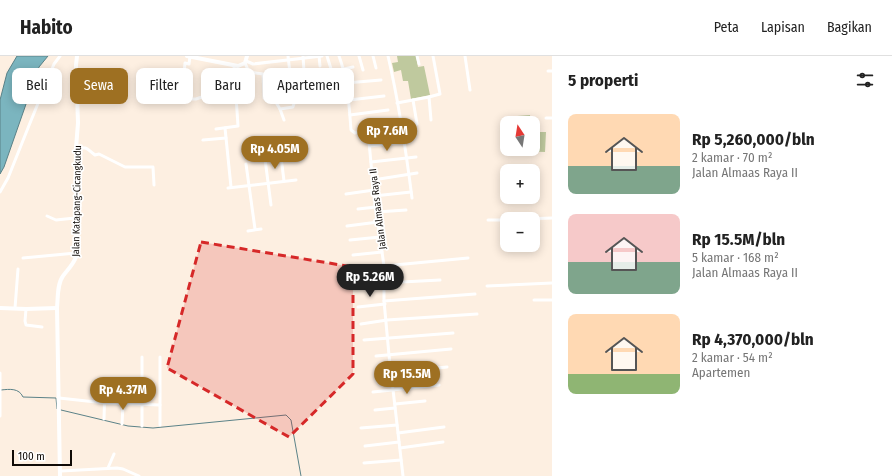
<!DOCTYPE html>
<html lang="id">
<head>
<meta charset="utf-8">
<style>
  body { margin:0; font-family:"Fira Sans Condensed",sans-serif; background:#f2f2f2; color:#222; height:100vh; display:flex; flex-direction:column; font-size:15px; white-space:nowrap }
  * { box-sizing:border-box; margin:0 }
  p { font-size:13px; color:#767676 }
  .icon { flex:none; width:22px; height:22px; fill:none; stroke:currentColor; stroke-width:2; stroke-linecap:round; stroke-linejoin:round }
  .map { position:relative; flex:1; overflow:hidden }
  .side { display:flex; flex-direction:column; background:#fff; width:340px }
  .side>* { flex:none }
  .top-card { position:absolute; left:12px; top:12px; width:380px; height:36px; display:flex; gap:8px }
  .needle { width:26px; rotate:348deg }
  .controls { position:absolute; left:500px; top:60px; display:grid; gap:8px }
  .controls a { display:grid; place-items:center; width:40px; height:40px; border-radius:8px; background:#fff; box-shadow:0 2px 10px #0003; font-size:20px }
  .scale { position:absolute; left:12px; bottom:10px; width:60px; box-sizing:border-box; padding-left:4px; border:2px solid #100b07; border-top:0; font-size:11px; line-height:14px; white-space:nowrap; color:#100b07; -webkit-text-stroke:3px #fff; paint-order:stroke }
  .price { position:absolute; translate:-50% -34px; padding:0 9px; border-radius:14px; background:#9e7022; color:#fff; font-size:13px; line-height:26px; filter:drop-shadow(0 1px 2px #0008) }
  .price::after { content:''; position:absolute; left:50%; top:24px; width:12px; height:9px; margin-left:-6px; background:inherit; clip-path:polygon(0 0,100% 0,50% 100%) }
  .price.selected { background:#222; color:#fff }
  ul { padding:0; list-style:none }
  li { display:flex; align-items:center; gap:12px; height:100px; padding:0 16px }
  li span { display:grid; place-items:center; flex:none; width:112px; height:80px; border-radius:8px; color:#555 }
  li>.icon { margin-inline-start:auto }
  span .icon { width:48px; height:48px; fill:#fffc; stroke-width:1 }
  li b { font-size:17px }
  h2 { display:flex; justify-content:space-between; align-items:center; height:48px; padding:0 16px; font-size:17px }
  .chip { padding:0 14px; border-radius:8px; background:#fff; box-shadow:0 2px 10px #0003; font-size:14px; line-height:36px }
  .chip.selected { background:#9e7022; color:#fff }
  header { display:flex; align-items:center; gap:24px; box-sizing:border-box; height:56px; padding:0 20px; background:#fff; border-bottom:1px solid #e0e0e0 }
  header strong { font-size:19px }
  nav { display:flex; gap:22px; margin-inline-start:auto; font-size:14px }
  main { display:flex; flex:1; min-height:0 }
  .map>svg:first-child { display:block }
  .green { fill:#bfc99e }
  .water { fill:#7bb5bf; stroke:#5b8288 }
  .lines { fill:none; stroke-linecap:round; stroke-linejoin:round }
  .stream { stroke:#5b8288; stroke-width:1 }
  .minor { stroke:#fff; stroke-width:3 }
  .tertiary { stroke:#fff; stroke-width:4 }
  .marked { fill:#d62828; fill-opacity:0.2; stroke:#d62828; stroke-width:3; stroke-dasharray:8 5; stroke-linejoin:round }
  .labels { text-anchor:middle; stroke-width:3.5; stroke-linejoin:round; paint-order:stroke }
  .street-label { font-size:10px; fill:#100b07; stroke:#fff }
</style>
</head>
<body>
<header>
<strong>Habito</strong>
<nav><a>Peta</a><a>Lapisan</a><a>Bagikan</a></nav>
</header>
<main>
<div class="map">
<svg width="552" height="420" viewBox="0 0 552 420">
  <rect width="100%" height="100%" fill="#fdefe1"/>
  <g class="green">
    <path d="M397 0H416L418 11 424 10 430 39 411 43 408 25H403L401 14 394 16 392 7 398 6Z"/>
    <path d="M530 59 531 67H517V60Z"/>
    <path d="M533 76H546L545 96 518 95V93H533Z"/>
  </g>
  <path class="water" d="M17 0H48L39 11 4 111 0 118V44L7 17Z"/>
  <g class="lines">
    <g class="stream">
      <path d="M1 334C10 333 19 332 23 341L56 342 57 353 58 354"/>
      <path d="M61 354 128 370 153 372 286 359 291 364 301 420"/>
    </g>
    <g class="minor">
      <path d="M190 0 189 8 185 7 183 30 184 43H196L205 40 223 42"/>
      <path d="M288 0 290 17"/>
      <path d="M303 0 304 15"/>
      <path d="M319 0 320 10"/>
      <path d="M327 0 332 16"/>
      <path d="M339 0C348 24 349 49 351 74L355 77 368 75 374 140 384 210V245L389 299 403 420"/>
      <path d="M359 0 363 14"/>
      <path d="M373 0 376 12"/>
      <path d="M388 0C399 47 406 95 412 142"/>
      <path d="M417 0 419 8"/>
      <path d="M465 0 470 34"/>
      <path d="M246 5 253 8 322 0"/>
      <path d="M245 7 249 16 263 18 264 42 266 44 274 43 280 53 284 64"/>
      <path d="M344 13 353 11"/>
      <path d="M548 15H552"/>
      <path d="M346 27 381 24"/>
      <path d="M429 41 431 64"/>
      <path d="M349 44 384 40"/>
      <path d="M413 44 417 68"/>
      <path d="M397 47 429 41 440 38 433 0"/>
      <path d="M280 53 293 51 294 47 306 45"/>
      <path d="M350 59 388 54"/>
      <path d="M546 62H552"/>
      <path d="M225 72 231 131"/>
      <path d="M216 73 238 70 234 10"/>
      <path d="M368 75 385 71"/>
      <path d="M203 84 226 82"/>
      <path d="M370 90 403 86"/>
      <path d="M76 92C88 91 86 92 95 99L99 98 125 111H153L154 129"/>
      <path d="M281 101 284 125"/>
      <path d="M265 103 271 149"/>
      <path d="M371 106 416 101"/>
      <path d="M246 108 255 173"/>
      <path d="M373 124 417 117"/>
      <path d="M228 132 296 124"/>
      <path d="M0 136 8 122 28 72 54 8 60 0"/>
      <path d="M346 138 374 134"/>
      <path d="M374 140 411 136"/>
      <path d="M358 153 376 151"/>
      <path d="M377 156 406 154"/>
      <path d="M47 160 56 164 75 162"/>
      <path d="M524 163 552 162"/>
      <path d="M488 164H507"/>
      <path d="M347 170 378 166"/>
      <path d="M248 175 261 173"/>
      <path d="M350 184 380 181"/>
      <path d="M353 199 382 196"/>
      <path d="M23 202 76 197"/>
      <path d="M384 210 468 202"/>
      <path d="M359 215 384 213"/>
      <path d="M383 227 440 224"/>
      <path d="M487 230 552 227"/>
      <path d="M356 231 384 230"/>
      <path d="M534 244H552"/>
      <path d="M384 245 475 238"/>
      <path d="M358 251 385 248"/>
      <path d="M15 252 18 213"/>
      <path d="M26 253 25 265 26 269 42 271"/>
      <path d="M361 268 387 264 477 258"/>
      <path d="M364 284 453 277"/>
      <path d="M376 300 451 293"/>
      <path d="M0 317V360"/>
      <path d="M379 318 447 311"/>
      <path d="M373 336 439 329"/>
      <path d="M59 342 105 347 160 349"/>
      <path d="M395 348 425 345"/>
      <path d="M375 354 395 352"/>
      <path d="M104 363 105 327"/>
      <path d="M122 368 123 348"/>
      <path d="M160 369V301"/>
      <path d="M142 370V301"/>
      <path d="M361 372 397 369"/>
      <path d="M398 377 444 371"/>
      <path d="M365 390 399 386"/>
      <path d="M400 392 443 386"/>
      <path d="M364 407 401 404"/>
      <path d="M108 412 114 398"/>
      <path d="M61 415 117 412 123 413 139 420"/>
    </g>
    <g class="tertiary">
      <path d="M187 0 238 10 245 7 247 0"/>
      <path d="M0 252 26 253 57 252"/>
      <path d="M60 420 57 252C58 242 57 228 63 220 68 213 73 209 76 201V92L78 67 76 9 77 0"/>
    </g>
  </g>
  <path class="marked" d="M201 186 353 211V318L289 381 167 312Z"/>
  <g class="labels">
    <g class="street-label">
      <text transform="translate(76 145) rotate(-89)" y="4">Jalan Katapang-Cicangkudu</text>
      <text transform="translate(377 153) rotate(-97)" y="4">Jalan Almaas Raya II</text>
    </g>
  </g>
</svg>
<div class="controls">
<a><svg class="needle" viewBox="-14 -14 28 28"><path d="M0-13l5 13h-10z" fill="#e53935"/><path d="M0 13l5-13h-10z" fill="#767676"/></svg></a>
<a>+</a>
<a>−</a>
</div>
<div class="scale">100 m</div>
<b class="price" style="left:387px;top:96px">Rp 7.6M</b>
<b class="price" style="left:275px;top:114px">Rp 4.05M</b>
<b class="price selected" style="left:370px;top:242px">Rp 5.26M</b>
<b class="price" style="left:407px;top:339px">Rp 15.5M</b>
<b class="price" style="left:123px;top:355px">Rp 4.37M</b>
<div class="top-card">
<a class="chip">Beli</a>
<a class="chip selected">Sewa</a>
<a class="chip">Filter</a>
<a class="chip">Baru</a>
<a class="chip">Apartemen</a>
</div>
</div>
<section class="side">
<h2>5 properti<svg class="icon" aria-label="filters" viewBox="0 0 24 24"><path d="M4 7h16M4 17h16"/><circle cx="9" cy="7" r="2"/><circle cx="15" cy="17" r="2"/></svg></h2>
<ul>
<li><span style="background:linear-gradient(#ffd9b3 65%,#7fa58c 0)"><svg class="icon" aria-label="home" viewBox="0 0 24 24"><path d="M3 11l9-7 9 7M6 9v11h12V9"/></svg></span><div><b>Rp 5,260,000/bln</b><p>2 kamar · 70 m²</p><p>Jalan Almaas Raya II</p></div></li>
<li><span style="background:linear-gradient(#f6c9c9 60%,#7fa58c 0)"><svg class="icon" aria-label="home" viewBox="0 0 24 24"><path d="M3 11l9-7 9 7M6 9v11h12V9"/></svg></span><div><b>Rp 15.5M/bln</b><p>5 kamar · 168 m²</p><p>Jalan Almaas Raya II</p></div></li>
<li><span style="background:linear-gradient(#ffd9b3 75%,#8fb573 0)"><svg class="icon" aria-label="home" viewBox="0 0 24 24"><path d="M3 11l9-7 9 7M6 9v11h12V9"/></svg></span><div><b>Rp 4,370,000/bln</b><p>2 kamar · 54 m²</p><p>Apartemen</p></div></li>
</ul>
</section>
</main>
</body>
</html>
